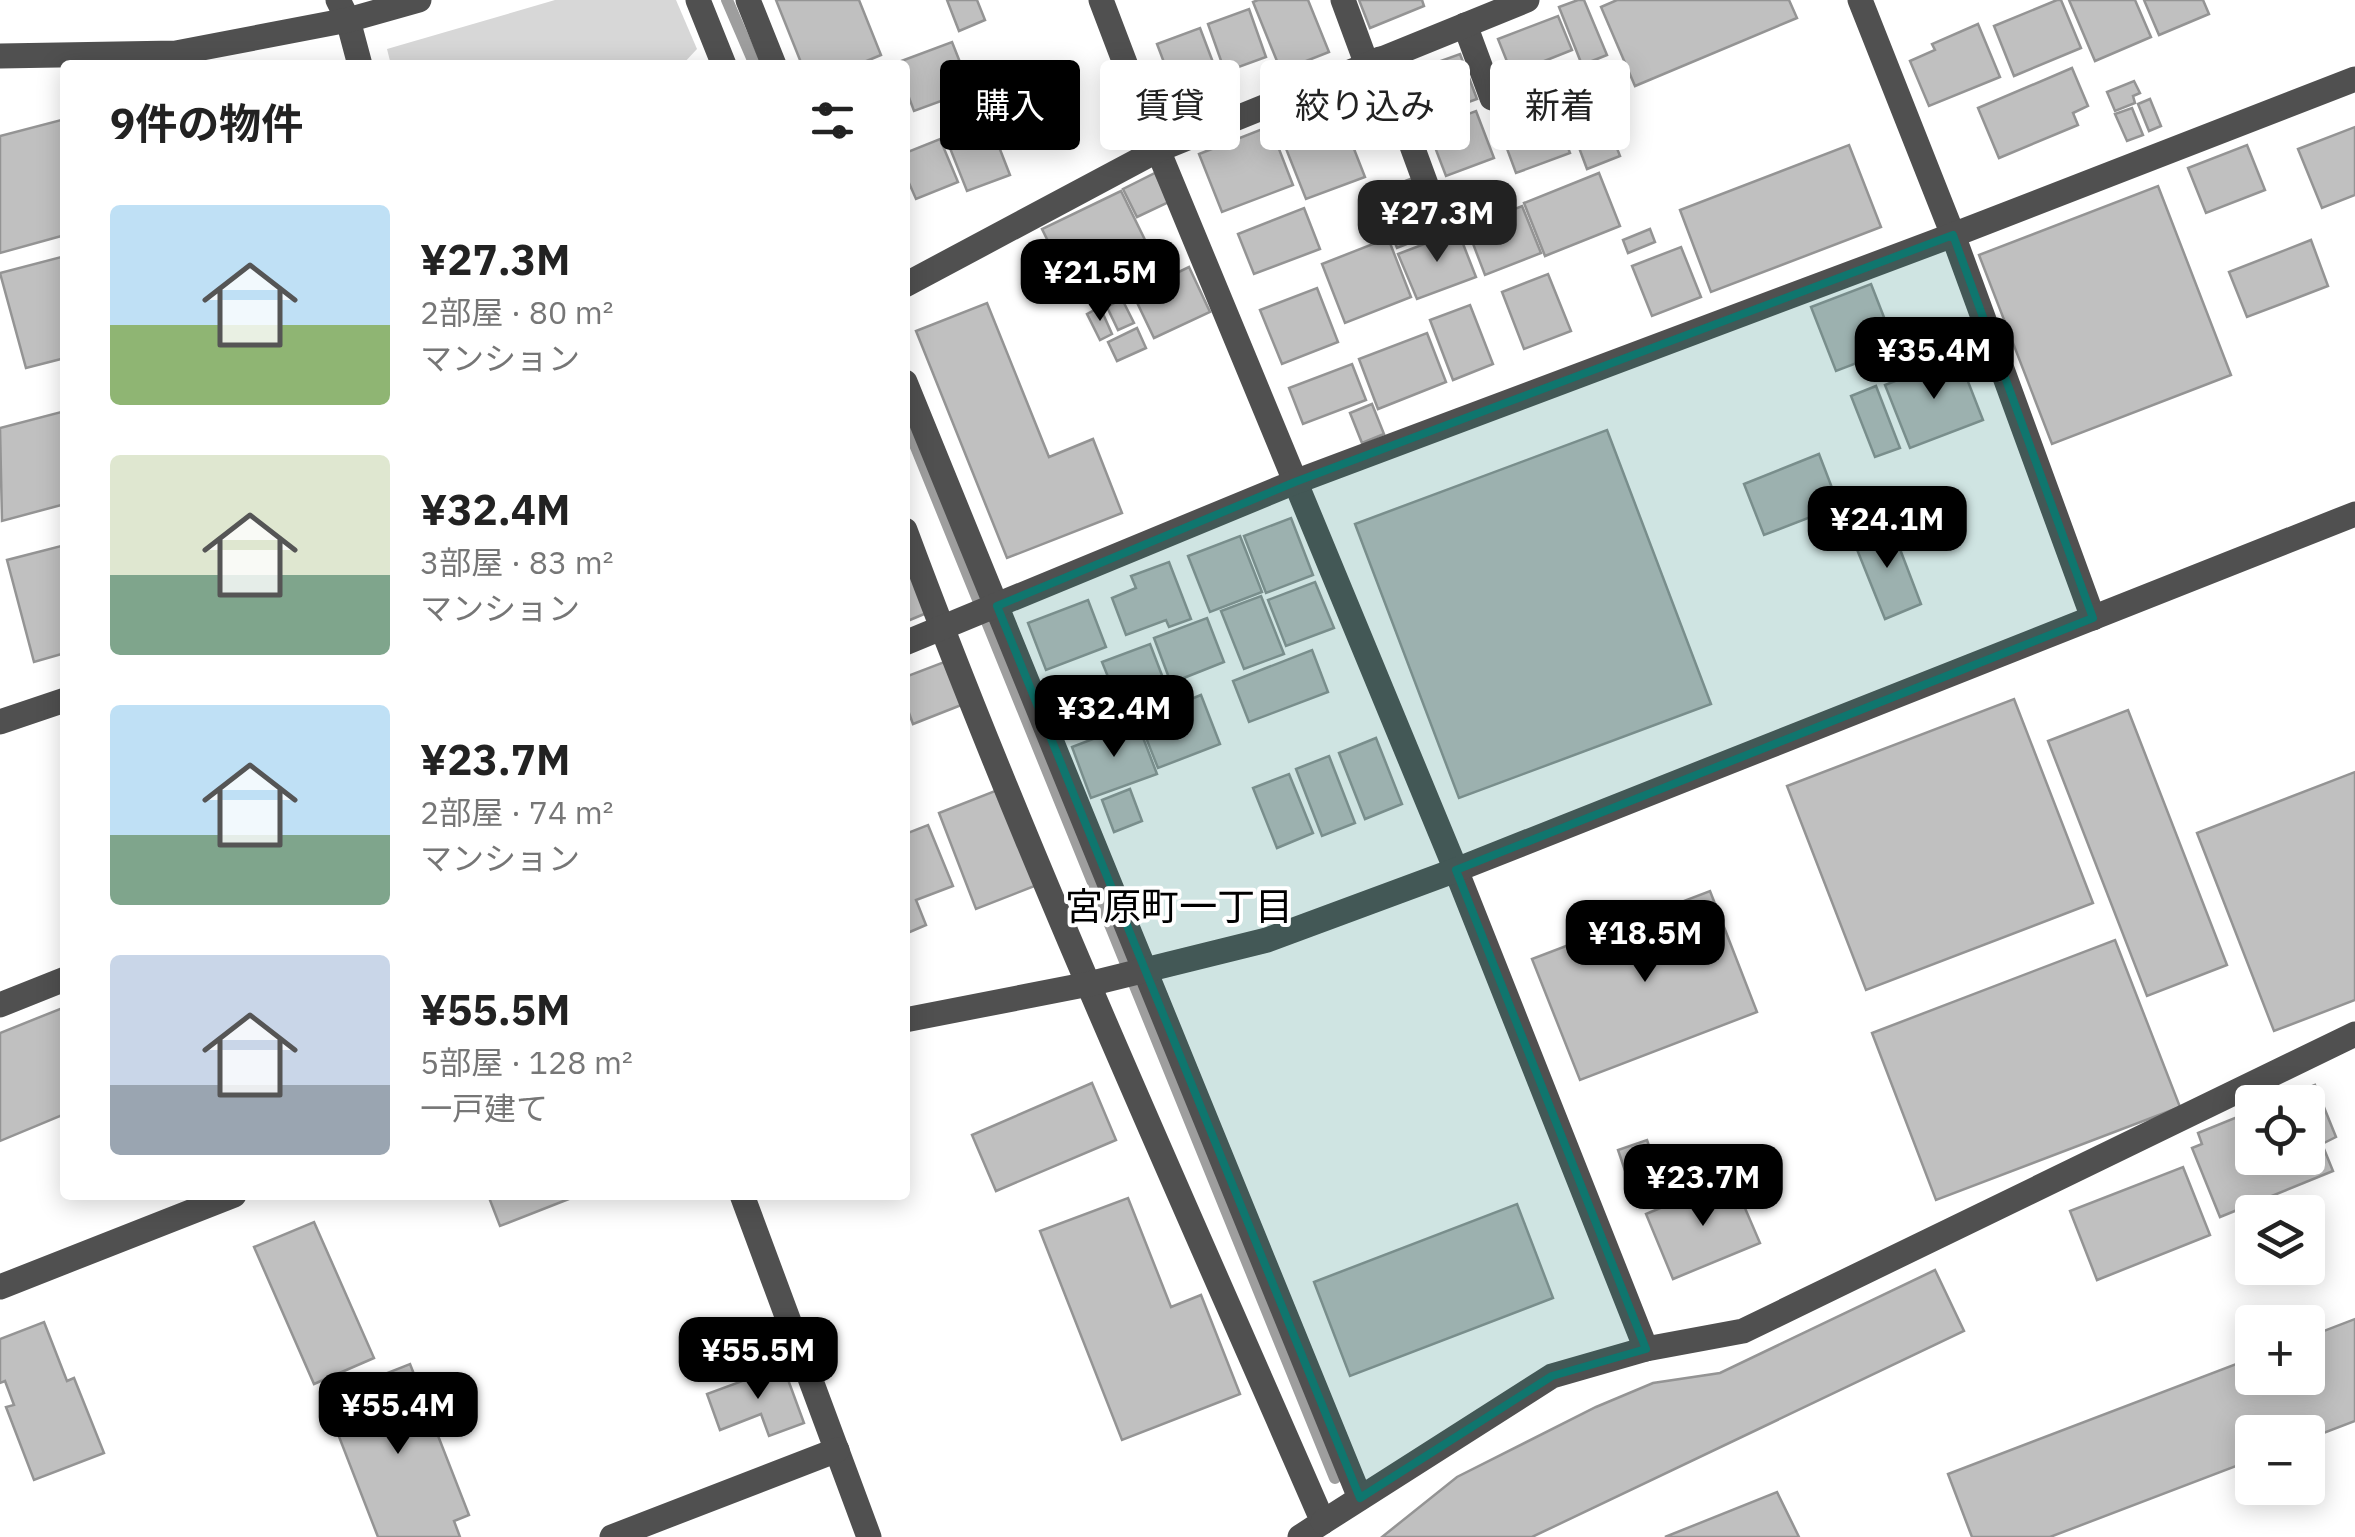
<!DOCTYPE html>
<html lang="ja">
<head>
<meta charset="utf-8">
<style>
  body { margin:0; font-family:"IBM Plex Sans","Noto Sans JP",sans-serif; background:#f6f6f6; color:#222; height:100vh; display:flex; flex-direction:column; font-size:38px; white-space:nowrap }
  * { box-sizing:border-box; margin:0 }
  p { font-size:32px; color:#767676 }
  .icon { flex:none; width:55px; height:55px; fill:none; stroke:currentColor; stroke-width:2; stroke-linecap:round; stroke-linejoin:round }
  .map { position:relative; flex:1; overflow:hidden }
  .sheet { position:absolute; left:60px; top:60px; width:850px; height:1140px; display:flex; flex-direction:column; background:#fff; border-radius:10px; box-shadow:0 5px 25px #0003 }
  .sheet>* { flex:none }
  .hud { position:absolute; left:940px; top:60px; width:950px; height:90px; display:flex; gap:20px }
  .tools { position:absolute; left:2235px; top:1085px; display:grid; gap:20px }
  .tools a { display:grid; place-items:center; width:90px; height:90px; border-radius:10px; background:#fff; box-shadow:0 5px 25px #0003; font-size:50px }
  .price { position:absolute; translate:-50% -85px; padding:0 22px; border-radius:20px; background:#000; color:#fff; font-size:32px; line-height:65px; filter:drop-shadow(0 2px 5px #0008) }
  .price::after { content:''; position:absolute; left:50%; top:60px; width:30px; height:22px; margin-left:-15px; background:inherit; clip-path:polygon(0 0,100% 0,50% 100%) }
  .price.current { background:#222; color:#fff }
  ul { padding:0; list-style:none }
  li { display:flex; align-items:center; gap:30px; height:250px; padding:0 50px }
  li span { display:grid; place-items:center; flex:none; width:280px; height:200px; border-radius:10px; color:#555 }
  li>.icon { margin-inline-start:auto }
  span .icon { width:120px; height:120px; fill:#fffc; stroke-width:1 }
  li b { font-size:42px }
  h2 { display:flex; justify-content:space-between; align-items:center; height:120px; padding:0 50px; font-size:42px }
  .chip { padding:0 35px; border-radius:10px; background:#fff; box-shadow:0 5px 25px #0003; font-size:35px; line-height:90px }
  .chip.current { background:#000; color:#fff }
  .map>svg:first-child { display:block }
  .green { fill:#d7d7d7 }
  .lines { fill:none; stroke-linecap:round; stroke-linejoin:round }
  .stream { stroke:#9e9e9e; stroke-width:12 }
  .building { fill:#c0c0c0; stroke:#949494; stroke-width:2.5 }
  .minor { stroke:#505050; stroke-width:25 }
  .marked { fill:#0f766e; fill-opacity:0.2; stroke:#0f766e; stroke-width:8; stroke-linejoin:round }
  .labels { text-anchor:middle; stroke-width:8; stroke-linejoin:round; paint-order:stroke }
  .neighbourhood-label { font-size:38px; fill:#000; stroke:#fff }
</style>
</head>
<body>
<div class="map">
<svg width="2355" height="1537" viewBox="0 0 2355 1537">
  <rect width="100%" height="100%" fill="#fff"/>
  <path class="green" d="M555 0H676L697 49 682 65H391L387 49Z"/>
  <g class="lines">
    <g class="stream">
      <path d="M727 0 755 65"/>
      <path d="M905 420 1335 1478"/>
    </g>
  </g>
  <g class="building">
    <path d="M776 0H859L881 55 857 65H802Z"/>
    <path d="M947 0H977L985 20 959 31Z"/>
    <path d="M1258 0H1308L1329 52 1281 71 1253 2Z"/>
    <path d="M1359 0H1422L1424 6 1370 28Z"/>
    <path d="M1578 0H1584L1607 55 1582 65 1559 7Z"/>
    <path d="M1617 0H1789L1797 18 1635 86 1601 7Z"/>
    <path d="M2057 0H2061L2081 48 2014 76 1994 26Z"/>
    <path d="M2069 0H2135L2151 37 2095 61Z"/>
    <path d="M2144 0H2203L2209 14 2159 35Z"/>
    <path d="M1249 9 1266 57 1225 72 1208 24Z"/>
    <path d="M1558 16 1572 50 1512 74 1498 39Z"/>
    <path d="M1978 24 2000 77 1929 106 1910 61 1935 50 1932 44Z"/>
    <path d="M1200 28 1225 94 1199 104 1195 96 1179 102 1157 44Z"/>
    <path d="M952 42 971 90 914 111 905 87V65H897L896 63Z"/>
    <path d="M1460 54 1477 99 1427 117 1410 72Z"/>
    <path d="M2072 68 2088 106 2073 113 2078 125 1999 158 1978 108Z"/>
    <path d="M1612 81 1627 122 1574 142 1558 100Z"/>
    <path d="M2134 81 2140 93 2133 96 2135 103 2115 111 2107 92Z"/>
    <path d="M1547 91 1570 153 1516 173 1493 111Z"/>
    <path d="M2150 99 2161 126 2149 131 2138 104Z"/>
    <path d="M1336 103 1365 177 1306 199 1277 126Z"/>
    <path d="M2132 108 2143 135 2127 141 2115 114Z"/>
    <path d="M985 111 1010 175 967 191 942 128Z"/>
    <path d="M1476 111 1494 158 1446 176 1428 129Z"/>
    <path d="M65 119V235L0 253V136Z"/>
    <path d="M1270 126 1293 185 1222 212 1199 154Z"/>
    <path d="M2355 127V195L2322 208 2298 149Z"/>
    <path d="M1611 133 1620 156 1587 169 1578 145Z"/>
    <path d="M940 139 958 182 916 199 905 174V153Z"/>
    <path d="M1849 145 1881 227 1711 292 1680 210Z"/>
    <path d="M2247 145 2265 190 2206 213 2188 168Z"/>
    <path d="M1155 173 1169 202 1137 217 1123 189Z"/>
    <path d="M1599 173 1620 226 1545 256 1524 203Z"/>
    <path d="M1415 177 1437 232 1397 248 1375 193Z"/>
    <path d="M2158 186 2231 375 2052 444 1979 255Z"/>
    <path d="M1121 191 1146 242 1116 256 1122 271 1074 294 1042 229Z"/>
    <path d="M1522 206 1541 253 1485 275 1467 228Z"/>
    <path d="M1304 208 1320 249 1254 274 1238 234Z"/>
    <path d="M1650 229 1655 242 1628 253 1623 240Z"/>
    <path d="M1458 231 1476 277 1417 299 1398 254Z"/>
    <path d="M1388 238 1411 297 1345 323 1322 264Z"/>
    <path d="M2311 240 2328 286 2247 317 2229 272Z"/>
    <path d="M1681 247 1701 297 1652 316 1632 266Z"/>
    <path d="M65 256V358L26 368 0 273Z"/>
    <path d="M1189 267 1210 312 1154 338 1133 294Z"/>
    <path d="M1548 274 1571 331 1524 349 1502 292Z"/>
    <path d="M1871 284 1896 348 1836 371 1811 307Z"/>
    <path d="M1317 288 1338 342 1282 364 1260 310Z"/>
    <path d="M1122 299 1134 323 1118 330 1107 307Z"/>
    <path d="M987 303 1049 457 1093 439 1122 513 1007 558 916 331Z"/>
    <path d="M1470 305 1493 364 1453 380 1430 320Z"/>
    <path d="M1100 307 1112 334 1100 340 1087 314Z"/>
    <path d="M1137 328 1146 348 1117 361 1108 342Z"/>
    <path d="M1427 333 1446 382 1378 409 1359 359Z"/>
    <path d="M1958 356 1983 420 1910 448 1885 385Z"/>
    <path d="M1352 364 1366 400 1303 424 1289 388Z"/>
    <path d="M1876 386 1900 448 1875 457 1851 396Z"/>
    <path d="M1372 404 1384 434 1362 443 1350 413Z"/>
    <path d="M65 411V504L2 521 0 428Z"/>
    <path d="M1607 430 1711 704 1459 798 1355 524Z"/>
    <path d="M1819 454 1839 506 1764 535 1744 484Z"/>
    <path d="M1291 518 1313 575 1266 593 1244 536Z"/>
    <path d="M1890 523 1921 604 1885 619 1852 537Z"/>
    <path d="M1240 536 1262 592 1210 612 1188 556Z"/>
    <path d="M65 545V653L34 662 7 560Z"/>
    <path d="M905 555 929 612 905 622Z"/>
    <path d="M1169 562 1191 619 1169 627 1166 620 1126 635 1112 598 1136 588 1131 576Z"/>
    <path d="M1315 582 1334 628 1286 646 1268 600Z"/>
    <path d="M1261 596 1284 654 1244 669 1221 611Z"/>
    <path d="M1088 600 1106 647 1046 670 1028 623Z"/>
    <path d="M1207 618 1224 662 1171 683 1154 638Z"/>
    <path d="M1150 644 1168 691 1121 709 1102 662Z"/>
    <path d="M1312 650 1328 692 1249 722 1233 681Z"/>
    <path d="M952 659 969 702 913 724 905 702V677Z"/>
    <path d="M1201 695 1220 744 1158 768 1139 720Z"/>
    <path d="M2014 699 2093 903 1866 990 1787 786Z"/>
    <path d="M2128 710 2227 965 2147 996 2048 741Z"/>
    <path d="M1137 722 1157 774 1091 798 1072 747Z"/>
    <path d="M1376 738 1402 804 1365 819 1339 753Z"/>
    <path d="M1329 756 1355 823 1322 836 1296 769Z"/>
    <path d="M2355 772V1000L2274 1031 2197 833Z"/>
    <path d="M1289 774 1313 833 1277 848 1253 788Z"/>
    <path d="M1000 789 1037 885 976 909 939 813Z"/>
    <path d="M1130 789 1142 821 1114 832 1102 800Z"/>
    <path d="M928 825 953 886 916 900 926 925 905 934V834Z"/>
    <path d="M1710 891 1757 1012 1580 1080 1532 959Z"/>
    <path d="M2115 940 2180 1107 1936 1200 1872 1033Z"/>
    <path d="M65 1007V1114L0 1141V1033Z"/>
    <path d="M1092 1083 1116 1140 996 1191 972 1135Z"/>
    <path d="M2315 1085 2336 1137 2322 1144 2333 1171 2220 1217 2192 1148 2202 1144 2198 1133 2252 1111V1158H2308V1102H2273Z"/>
    <path d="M1647 1140 1666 1196 1637 1206 1618 1150Z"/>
    <path d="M2183 1167 2210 1235 2097 1280 2070 1211Z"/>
    <path d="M1732 1178 1760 1243 1673 1279 1646 1214Z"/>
    <path d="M488 1195H579L500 1226Z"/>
    <path d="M1128 1198 1171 1307 1201 1295 1240 1394 1122 1440 1040 1231Z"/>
    <path d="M1517 1204 1553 1298 1350 1376 1314 1282Z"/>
    <path d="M314 1222 374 1358 314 1384 254 1247Z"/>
    <path d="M1935 1270 1964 1331 1532 1537H1382L1457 1477 1596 1407 1653 1383 1720 1373Z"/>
    <path d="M2355 1319V1421L2308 1439V1432H2252V1460L2050 1537H1972L1948 1474 2252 1358V1378H2308V1337Z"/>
    <path d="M44 1322 67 1381 74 1378 104 1453 34 1480 6 1407 14 1405 5 1381 0 1383V1339Z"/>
    <path d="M410 1364 469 1515 454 1521 460 1537H378L324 1398Z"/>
    <path d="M783 1366 804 1423 769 1436 761 1414 720 1430 707 1394Z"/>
    <path d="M1777 1492 1799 1537H1665Z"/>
  </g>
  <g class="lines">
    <g class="minor">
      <path d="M338 0 348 20 360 65"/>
      <path d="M698 0 724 65"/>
      <path d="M748 0 774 65"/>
      <path d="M1101 0 1158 150 1456 870 1646 1349"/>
      <path d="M1343 0 1367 65"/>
      <path d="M1860 0 1953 235 2093 618"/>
      <path d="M1465 25 1492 98"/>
      <path d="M0 56 176 53 348 20 419 0"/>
      <path d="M1380 59 1427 187"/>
      <path d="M905 285 1158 150 1527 0"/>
      <path d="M905 382 1360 1498"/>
      <path d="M905 530C1030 866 1180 1193 1323 1522L1300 1537"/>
      <path d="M905 643 1295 482 1953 235 2355 79"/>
      <path d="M0 722 65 700"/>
      <path d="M0 1005 65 979"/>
      <path d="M905 1020 1089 984 1267 940 1456 870 2355 514"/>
      <path d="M742 1195 869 1537"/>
      <path d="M0 1287 234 1195"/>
      <path d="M1323 1522 1552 1376 1646 1349 1743 1331 2355 1034"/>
      <path d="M612 1537 837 1450"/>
    </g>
  </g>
  <path class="marked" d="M1953 235 2093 618 1456 870 1646 1349 1552 1376 1360 1498 997 606 1295 482Z"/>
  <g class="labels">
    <g class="neighbourhood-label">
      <text x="1179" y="920">宮原町一丁目</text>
    </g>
  </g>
</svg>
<div class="tools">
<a><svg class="icon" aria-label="locate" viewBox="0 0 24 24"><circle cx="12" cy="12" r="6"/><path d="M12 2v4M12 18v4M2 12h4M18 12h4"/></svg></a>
<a><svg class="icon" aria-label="layers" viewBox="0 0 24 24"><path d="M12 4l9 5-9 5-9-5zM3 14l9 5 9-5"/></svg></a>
<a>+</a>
<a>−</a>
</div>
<b class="price current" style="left:1437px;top:265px">¥27.3M</b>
<b class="price" style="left:1100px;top:324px">¥21.5M</b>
<b class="price" style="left:1934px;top:402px">¥35.4M</b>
<b class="price" style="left:1887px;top:571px">¥24.1M</b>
<b class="price" style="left:1114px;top:760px">¥32.4M</b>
<b class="price" style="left:1645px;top:985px">¥18.5M</b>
<b class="price" style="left:1703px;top:1229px">¥23.7M</b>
<b class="price" style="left:758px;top:1402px">¥55.5M</b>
<b class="price" style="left:398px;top:1457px">¥55.4M</b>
<div class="hud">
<a class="chip current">購入</a>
<a class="chip">賃貸</a>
<a class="chip">絞り込み</a>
<a class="chip">新着</a>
</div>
<section class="sheet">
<h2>9件の物件<svg class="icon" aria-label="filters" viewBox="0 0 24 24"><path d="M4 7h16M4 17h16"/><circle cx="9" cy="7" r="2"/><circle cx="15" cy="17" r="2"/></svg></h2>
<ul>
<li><span style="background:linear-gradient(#bfe0f5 60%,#8fb573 0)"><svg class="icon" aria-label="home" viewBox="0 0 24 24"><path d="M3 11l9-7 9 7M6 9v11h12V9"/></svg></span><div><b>¥27.3M</b><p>2部屋 · 80 m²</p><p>マンション</p></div></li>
<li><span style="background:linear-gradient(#dfe7d0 60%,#7fa58c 0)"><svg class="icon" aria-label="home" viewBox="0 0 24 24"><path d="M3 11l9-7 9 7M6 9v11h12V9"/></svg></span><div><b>¥32.4M</b><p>3部屋 · 83 m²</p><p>マンション</p></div></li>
<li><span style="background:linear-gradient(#bfe0f5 65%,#7fa58c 0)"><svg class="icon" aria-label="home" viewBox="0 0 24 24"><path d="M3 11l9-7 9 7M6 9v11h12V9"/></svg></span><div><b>¥23.7M</b><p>2部屋 · 74 m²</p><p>マンション</p></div></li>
<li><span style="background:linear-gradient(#c9d6e8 65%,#9aa5b1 0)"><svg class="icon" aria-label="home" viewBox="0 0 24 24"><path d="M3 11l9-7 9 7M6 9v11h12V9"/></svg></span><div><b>¥55.5M</b><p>5部屋 · 128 m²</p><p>一戸建て</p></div></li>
</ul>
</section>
</div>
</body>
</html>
